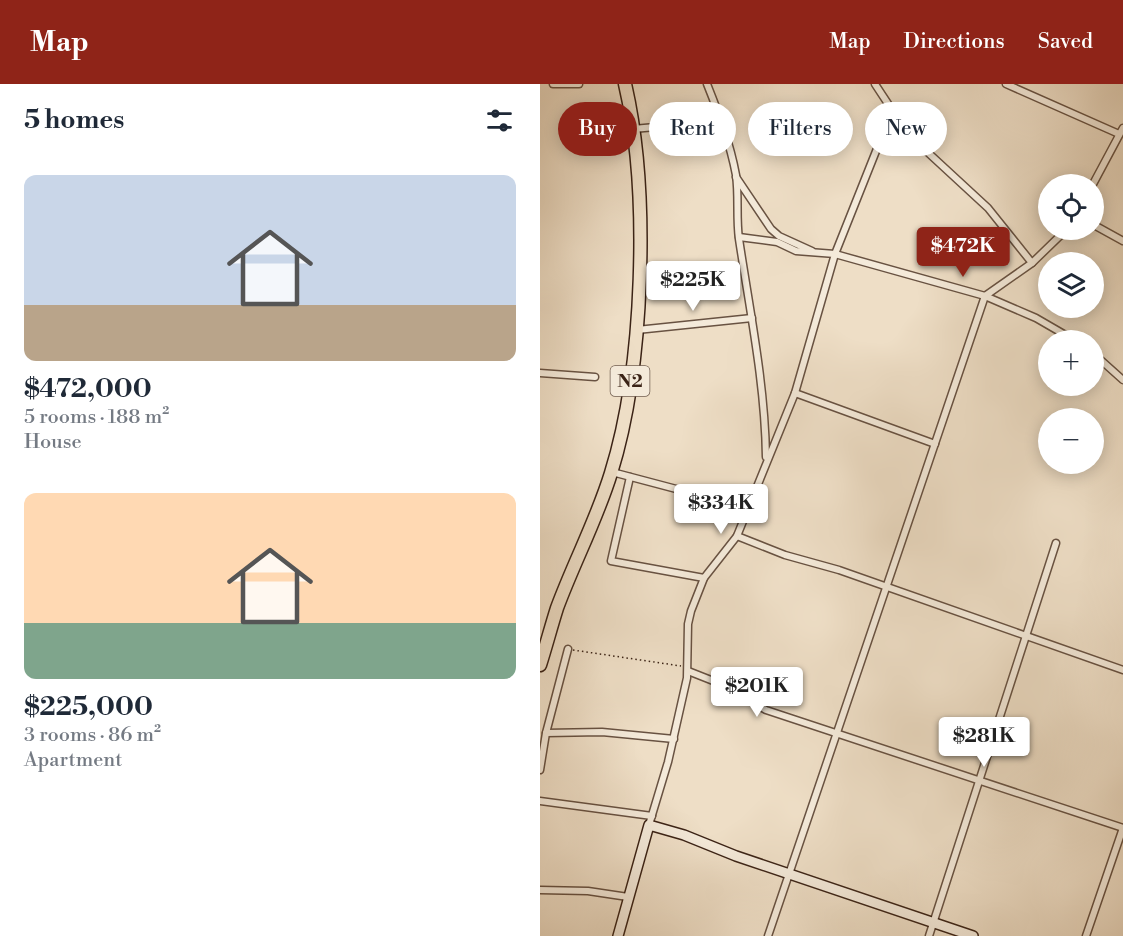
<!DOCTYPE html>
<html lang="en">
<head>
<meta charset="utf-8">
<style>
  body { margin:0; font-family:"Libre Bodoni",serif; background:#f6f6f7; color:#1f2937; height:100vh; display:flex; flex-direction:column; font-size:22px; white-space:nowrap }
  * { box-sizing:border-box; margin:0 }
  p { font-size:20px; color:#747a83 }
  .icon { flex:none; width:33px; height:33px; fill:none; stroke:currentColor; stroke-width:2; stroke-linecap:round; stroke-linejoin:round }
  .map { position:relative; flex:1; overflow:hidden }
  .drawer { display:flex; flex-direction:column; background:#fff; width:540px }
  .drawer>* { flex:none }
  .top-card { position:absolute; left:18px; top:18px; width:474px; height:54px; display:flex; gap:12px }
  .fabs { position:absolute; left:498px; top:90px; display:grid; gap:12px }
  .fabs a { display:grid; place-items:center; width:66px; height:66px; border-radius:50%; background:#fff; box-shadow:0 3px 15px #0003; font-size:30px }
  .price { position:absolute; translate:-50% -51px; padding:0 14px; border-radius:6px; background:#fff; color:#222; font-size:20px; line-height:39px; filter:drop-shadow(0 2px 3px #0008) }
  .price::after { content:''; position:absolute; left:50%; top:36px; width:18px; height:14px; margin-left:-9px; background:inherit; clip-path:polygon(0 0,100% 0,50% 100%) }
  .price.selected { background:#8f2418; color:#fff }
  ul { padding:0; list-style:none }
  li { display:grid; align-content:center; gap:12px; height:318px; padding:0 24px }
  li span { display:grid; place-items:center; height:186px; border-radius:12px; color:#555 }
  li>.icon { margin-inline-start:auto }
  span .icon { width:108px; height:108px; fill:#fffc; stroke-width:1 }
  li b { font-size:26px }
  h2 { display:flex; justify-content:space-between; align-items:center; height:72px; padding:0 24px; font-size:26px }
  .tag { padding:0 21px; border-radius:27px; background:#fff; box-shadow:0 3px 15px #0003; font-size:21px; line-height:54px }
  .tag.selected { background:#8f2418; color:#fff }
  header { display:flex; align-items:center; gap:36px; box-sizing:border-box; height:84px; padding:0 30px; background:#8f2418; color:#fff }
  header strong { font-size:28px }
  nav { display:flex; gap:33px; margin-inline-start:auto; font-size:21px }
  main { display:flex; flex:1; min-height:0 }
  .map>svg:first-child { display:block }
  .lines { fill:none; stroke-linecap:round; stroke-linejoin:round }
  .street-casing { stroke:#685242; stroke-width:9 }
  .secondary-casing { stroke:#3b2316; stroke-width:12 }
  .highway-casing { stroke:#3b2316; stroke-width:15 }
  .path { stroke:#3b2316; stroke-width:1.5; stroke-dasharray:1.5 3; stroke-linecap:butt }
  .street { stroke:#f4eada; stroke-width:6 }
  .secondary { stroke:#f4eada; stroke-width:9 }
  .highway { stroke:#eedec6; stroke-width:12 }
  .labels { text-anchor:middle; stroke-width:4.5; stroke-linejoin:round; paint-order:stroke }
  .shield { fill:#f4eada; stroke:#725f51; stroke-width:1.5 }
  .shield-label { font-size:18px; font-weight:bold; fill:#3b2316 }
</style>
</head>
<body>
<header>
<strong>Map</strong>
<nav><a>Map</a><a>Directions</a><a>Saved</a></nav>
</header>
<main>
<section class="drawer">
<h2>5 homes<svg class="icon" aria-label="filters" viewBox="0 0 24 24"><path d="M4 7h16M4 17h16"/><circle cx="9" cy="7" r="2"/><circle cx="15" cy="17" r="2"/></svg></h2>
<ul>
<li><span style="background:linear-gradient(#c9d6e8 70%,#b9a48a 0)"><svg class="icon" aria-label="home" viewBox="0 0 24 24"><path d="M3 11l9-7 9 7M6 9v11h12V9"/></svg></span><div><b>$472,000</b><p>5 rooms · 188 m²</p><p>House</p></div></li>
<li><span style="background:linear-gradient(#ffd9b3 70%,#7fa58c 0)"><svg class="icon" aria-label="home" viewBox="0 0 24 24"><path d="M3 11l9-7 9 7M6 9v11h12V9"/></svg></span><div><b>$225,000</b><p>3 rooms · 86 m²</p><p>Apartment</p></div></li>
</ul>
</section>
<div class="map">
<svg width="583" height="852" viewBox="0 0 583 852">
  <rect width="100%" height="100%" fill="#eedec6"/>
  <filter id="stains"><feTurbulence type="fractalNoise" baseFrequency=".00333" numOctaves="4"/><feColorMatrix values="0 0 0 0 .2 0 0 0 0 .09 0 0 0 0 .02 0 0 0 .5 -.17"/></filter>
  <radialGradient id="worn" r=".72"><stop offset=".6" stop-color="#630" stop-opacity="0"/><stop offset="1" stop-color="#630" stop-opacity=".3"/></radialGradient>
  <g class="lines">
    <defs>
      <g id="street">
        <path d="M13 0H39"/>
        <path d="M167 0C179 30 190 59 196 91 199 112 196 134 199 155 210 228 225 300 226 373"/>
        <path d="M335 0 360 38 383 64 448 124 492 179"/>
        <path d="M466 0 579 50"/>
        <path d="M93 45 182 37"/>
        <path d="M196 93 231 145 239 152 272 167"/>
        <path d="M553 100 583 44"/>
        <path d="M554 141 583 157"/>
        <path d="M199 153 237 158 256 167 295 170 445 212 496 234 534 256"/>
        <path d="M97 246 212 234"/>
        <path d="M554 270 583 296"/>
        <path d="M0 289 55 293"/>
        <path d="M255 309 395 360"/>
        <path d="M72 388 208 424"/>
        <path d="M90 393 71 477 164 494"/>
        <path d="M197 452 245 471 299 486 583 586"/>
        <path d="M148 587 181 600 226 626 583 744"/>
        <path d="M6 649 62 648 134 655"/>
        <path d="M0 686 6 649 28 565"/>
        <path d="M0 717 112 732"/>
        <path d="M109 741 128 678 147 594 148 540 151 527 164 494 197 452 255 309 295 170 352 27"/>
        <path d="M0 806 48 807 88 813"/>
        <path d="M228 852 445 212 492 179 526 146"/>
        <path d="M389 852 516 459"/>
        <path d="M546 852 583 744"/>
      </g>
      <path id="secondary" d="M78 852 109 741 144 751 196 772 433 852"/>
      <path id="highway" d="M0 581C6 562 11 543 17 524 34 478 57 435 71 389 104 283 110 108 85 0"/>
    </defs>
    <use href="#street" class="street-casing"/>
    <use href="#secondary" class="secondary-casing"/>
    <use href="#highway" class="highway-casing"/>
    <path class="path" d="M33 566 141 582"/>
    <use href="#street" class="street"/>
    <use href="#secondary" class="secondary"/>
    <use href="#highway" class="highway"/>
  </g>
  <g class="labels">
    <rect class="shield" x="70.5" y="282" width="39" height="30" rx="4.5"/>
    <g class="shield-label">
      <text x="90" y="303">N2</text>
    </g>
  </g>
  <rect width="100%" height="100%" filter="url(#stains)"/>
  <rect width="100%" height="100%" fill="url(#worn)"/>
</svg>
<div class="fabs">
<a><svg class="icon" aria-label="locate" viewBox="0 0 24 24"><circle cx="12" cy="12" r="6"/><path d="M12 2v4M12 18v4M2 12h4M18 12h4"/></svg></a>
<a><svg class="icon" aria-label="layers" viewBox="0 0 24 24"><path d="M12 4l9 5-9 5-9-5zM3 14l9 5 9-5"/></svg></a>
<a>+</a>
<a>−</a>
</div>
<b class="price selected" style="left:423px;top:194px">$472K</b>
<b class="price" style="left:153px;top:228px">$225K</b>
<b class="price" style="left:181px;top:451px">$334K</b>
<b class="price" style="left:217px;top:634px">$201K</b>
<b class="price" style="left:444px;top:684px">$281K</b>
<div class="top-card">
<a class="tag selected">Buy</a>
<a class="tag">Rent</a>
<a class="tag">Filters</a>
<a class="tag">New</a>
</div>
</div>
</main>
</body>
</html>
